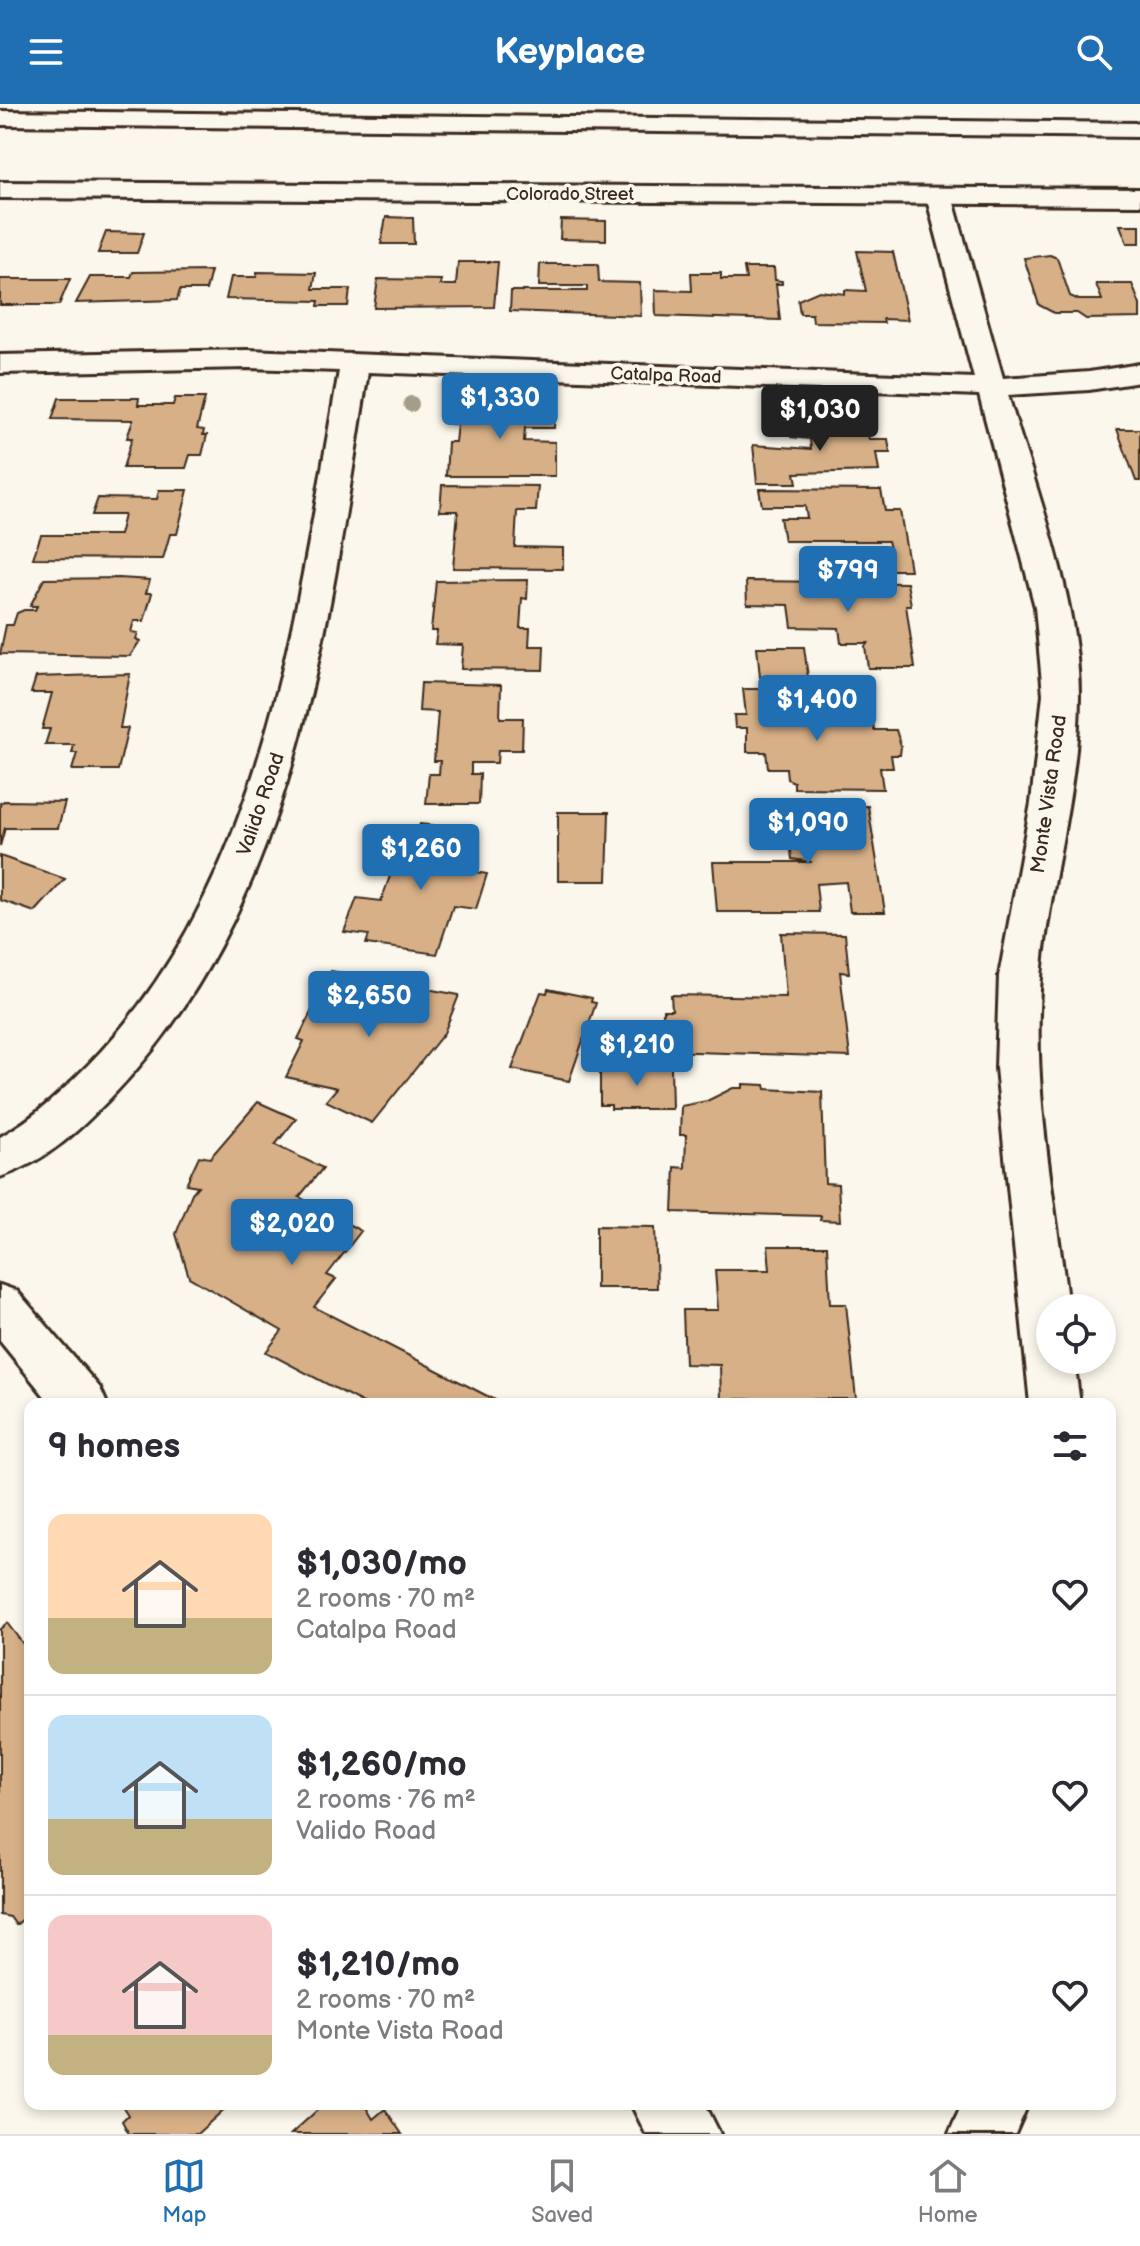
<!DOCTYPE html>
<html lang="en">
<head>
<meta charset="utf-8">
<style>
  body { margin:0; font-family:"Balsamiq Sans",sans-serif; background:#f2f2f3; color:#2b2b33; height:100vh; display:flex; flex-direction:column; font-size:30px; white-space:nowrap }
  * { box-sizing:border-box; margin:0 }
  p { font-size:26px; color:#7c7c81 }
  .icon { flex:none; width:44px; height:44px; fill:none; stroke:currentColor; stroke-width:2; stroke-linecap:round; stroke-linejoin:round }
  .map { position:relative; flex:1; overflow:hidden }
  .sheet { position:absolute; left:24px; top:1294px; width:1092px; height:712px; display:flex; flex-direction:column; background:#fff; border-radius:16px; box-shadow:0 4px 12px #0003 }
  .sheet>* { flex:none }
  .tools { position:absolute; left:1036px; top:1190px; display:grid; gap:16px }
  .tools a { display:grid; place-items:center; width:80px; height:80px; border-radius:50%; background:#fff; box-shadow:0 4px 12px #0003; font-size:40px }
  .price { position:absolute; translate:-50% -68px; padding:0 18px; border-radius:8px; background:#1f6fb2; color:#fff; font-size:26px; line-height:52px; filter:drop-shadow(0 2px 4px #0008) }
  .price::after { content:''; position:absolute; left:50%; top:48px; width:24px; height:18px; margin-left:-12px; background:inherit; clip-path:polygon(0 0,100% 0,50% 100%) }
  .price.on { background:#222; color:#fff }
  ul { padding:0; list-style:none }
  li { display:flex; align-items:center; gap:24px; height:200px; padding:0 24px }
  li+li { border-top:2px solid #e1e1e2 }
  li span { display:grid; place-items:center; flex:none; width:224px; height:160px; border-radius:16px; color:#555 }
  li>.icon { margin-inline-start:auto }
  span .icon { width:96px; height:96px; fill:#fffc; stroke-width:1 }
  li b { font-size:34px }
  h2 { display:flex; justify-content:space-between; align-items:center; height:96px; padding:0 24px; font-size:34px }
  header { display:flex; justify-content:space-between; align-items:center; height:104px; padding:0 24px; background:#1f6fb2; color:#fff; font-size:36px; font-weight:700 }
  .dock { display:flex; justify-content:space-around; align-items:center; height:112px; border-top:2px solid #e1e1e2; background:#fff; font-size:22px; color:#7c7c81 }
  .dock a { display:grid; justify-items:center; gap:4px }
  .dock .on { color:#1f6fb2 }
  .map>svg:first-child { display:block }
  .building { fill:#d7b088; stroke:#3b2a1e; stroke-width:2; fill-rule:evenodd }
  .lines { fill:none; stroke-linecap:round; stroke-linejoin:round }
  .minor-casing { stroke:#3b2a1e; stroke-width:6 }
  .primary-casing { stroke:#3b2a1e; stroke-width:6 }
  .motorway-casing { stroke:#3b2a1e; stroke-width:6 }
  .minor { fill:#fbf7ec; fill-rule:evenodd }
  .primary { fill:#fbf7ec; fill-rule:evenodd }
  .motorway { fill:#fbf7ec; fill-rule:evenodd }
  .tree { fill:#a49d8a }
  .labels { text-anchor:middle; stroke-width:7; stroke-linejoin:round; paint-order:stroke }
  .far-street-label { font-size:18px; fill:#3b2a1e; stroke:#fbf7ec }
  .street-label { font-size:20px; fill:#3b2a1e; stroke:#fbf7ec }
</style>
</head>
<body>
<header><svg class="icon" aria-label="menu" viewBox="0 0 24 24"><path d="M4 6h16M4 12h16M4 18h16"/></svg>Keyplace<svg class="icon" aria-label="search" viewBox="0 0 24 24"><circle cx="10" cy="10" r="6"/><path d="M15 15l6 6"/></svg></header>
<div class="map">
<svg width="1140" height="2030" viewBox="0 0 1140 2030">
  <rect width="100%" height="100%" fill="#fbf7ec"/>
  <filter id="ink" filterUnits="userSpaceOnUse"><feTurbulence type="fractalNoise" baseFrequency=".0125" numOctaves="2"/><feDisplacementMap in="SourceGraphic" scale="16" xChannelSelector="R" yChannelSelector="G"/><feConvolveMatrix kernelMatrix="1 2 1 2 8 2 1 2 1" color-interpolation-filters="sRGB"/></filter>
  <g filter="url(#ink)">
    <g class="building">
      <path d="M386 113 413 114 414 140H381Z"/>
      <path d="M561 116 606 117V136L560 135Z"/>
      <path d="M1120 121H1140V139H1127Z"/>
      <path d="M106 128 144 129 137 149H98Z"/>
      <path d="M857 147 893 148 908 216 883 215 884 219 813 218 812 210H800L798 196 819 187 845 190V186L866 187Z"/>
      <path d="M1050 151 1057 154 1070 192 1079 196H1102L1096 180H1132L1140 201V214L1086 215 1077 209H1054L1039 201 1024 154Z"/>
      <path d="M458 158H498L494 203 374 204 378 175 441 176 440 181H456Z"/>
      <path d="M540 160H598L599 178 640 179 641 212 510 207 511 187H587V182H539Z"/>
      <path d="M744 164H774L775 176 782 177V180H776L780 216 656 212 655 186 692 187 691 169H721V175H746Z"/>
      <path d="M211 167 206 186H180L177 196 76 199 90 173H131L133 168Z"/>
      <path d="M257 168 316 169 313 185H350L348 202H318L319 197 226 195 231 173H257Z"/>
      <path d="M0 175H70L59 201H0Z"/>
      <path d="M59 294H139L138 301H173L175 294H205L197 325 204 326 203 331H207L202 351H190L186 364H123L132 334H127L133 316 52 315Z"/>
      <path d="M453 298 555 303 554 324H525L524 337 555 338V372H446L448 338H455L457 320H451Z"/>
      <path d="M845 316 856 318 858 328H867L869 335H888L890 349H876L879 367 795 369 797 379H757L753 341 811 345 810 335 791 333 790 327 802 323 801 317Z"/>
      <path d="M1117 325H1140V377H1136Z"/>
      <path d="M442 381 538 382 536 407H517L515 443 563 444V465L453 464 458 407H440Z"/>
      <path d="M759 385 881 386 885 407H900L910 466H873L869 445H890L888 437H784L780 414H807L805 402H762Z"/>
      <path d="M159 386H188L177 430H170L163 455 33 454 41 431H119L124 411H92L98 394 157 395Z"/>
      <path d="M119 474 150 476 146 489H152L144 517H134L131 528 138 529 136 535 140 537 130 552 0 550 6 521H13L17 509 24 506H35L37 502H30L44 475Z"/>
      <path d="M528 476 527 495 522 494 520 524H530L529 542H544L543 566 461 565 463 541 435 540 437 527H431L436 477Z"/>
      <path d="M746 477 907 479 911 501H906L915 564H868L865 542 868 539H841L839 524 792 523 789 501 747 500Z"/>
      <path d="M757 543H804L808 573H760Z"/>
      <path d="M130 570 120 624H128L118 666H72L77 649H72L74 641H45L50 625H42L52 589H31L36 573Z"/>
      <path d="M421 579 501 581 500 614H523L522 646H498L497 659H471V670H480L479 700H426L429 670H439L440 657H434L438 608 419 607Z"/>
      <path d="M743 585H792L794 609 872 610 874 626H896L901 642 900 651H891L893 664H880L883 685 794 684V678L787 675 786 664H768L766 648H747V624H735L734 611H746Z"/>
      <path d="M4 697 65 698 58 724H5L0 742V699Z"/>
      <path d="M868 702 885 808H850L846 778 816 780 819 808H717L713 758H812L792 755 786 704ZM806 707 809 728H796L794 708Z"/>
      <path d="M558 708H609L607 777H558Z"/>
      <path d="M420 720 477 727 464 766 487 770 476 805 453 802 437 850 366 840 369 831 344 828 357 794 381 797 403 736 414 737Z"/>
      <path d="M0 752 65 775 35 808 0 796Z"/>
      <path d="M781 829 845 830 849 869 840 868 850 953 664 947 663 906H672L671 891 786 893Z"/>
      <path d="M331 867 459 891 444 929 372 1019 326 997 337 984 286 973 304 937 298 935Z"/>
      <path d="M548 885 592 894 591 898 596 899 569 977 512 965 541 888 547 889Z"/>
      <path d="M613 962 671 963 672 1005H611V1001H600V967H613Z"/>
      <path d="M743 980 765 981 766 985 822 988 825 1079 838 1080 840 1117 820 1116 821 1112 673 1108 675 1063 685 1064 686 1031H680L681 1002 707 997 733 984H743Z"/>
      <path d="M258 998 296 1015 275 1041 323 1064 299 1093 361 1127 327 1171 336 1175 314 1203 497 1297 495 1300H365L266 1248 282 1227 189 1173 176 1130 192 1089 198 1082 186 1080 199 1052 210 1054Z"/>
      <path d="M596 1122 655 1123 657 1184H596Z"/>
      <path d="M768 1142H827L830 1200H846L856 1295H721L720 1261 685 1260 683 1206H718L715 1166H770Z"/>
      <path d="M7 1519 30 1549V1809L16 1821 10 1813 0 1811V1525Z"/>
      <path d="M121 2000H230L197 2030H129L122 2017 128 2011Z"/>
      <path d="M324 2000H364L373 2015 385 2005 402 2030H291Z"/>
    </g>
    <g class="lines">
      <defs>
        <g id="minor">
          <path d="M939 84 952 92 1003 274 1089 268 1140 260V278L1089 286 1008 291C1035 383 1079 496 1079 591 1079 686 1049 778 1041 873 1031 983 1055 1095 1068 1204H1050V1256H1074L1080 1300H1030L996 964 999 872 1031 699 1043 590 1035 503 979 291 368 268C328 518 298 796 116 988 82 1024 48 1057 0 1073V1033C35 1014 60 989 88 961 266 780 296 505 339 267L248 264 0 269V251L248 246 974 274 926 92Z"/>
          <path d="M0 1181 17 1187 100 1284 107 1300H51L0 1237Z"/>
          <path d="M631 2000H705L720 2030H646Z"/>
          <path d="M962 2000H1028L1015 2030H949Z"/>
        </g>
        <path id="primary" d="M0 78 1140 85V101L0 94Z"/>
        <path id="motorway" d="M0 7 1140 19V33L0 21Z"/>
      </defs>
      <use href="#minor" class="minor-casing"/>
      <use href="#primary" class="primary-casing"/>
      <use href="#motorway" class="motorway-casing"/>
      <use href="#minor" class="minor"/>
      <use href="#primary" class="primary"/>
      <use href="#motorway" class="motorway"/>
    </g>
    <circle class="tree" cx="411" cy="300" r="8"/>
  </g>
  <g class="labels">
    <g class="far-street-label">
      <text x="570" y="96">Colorado Street</text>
      <text transform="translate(666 271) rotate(2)" y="6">Catalpa Road</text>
    </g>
    <g class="street-label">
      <text transform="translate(1048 690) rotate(-82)" y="7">Monte Vista Road</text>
      <text transform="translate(260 700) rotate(-71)" y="7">Valido Road</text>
    </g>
  </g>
</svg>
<div class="tools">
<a><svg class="icon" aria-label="locate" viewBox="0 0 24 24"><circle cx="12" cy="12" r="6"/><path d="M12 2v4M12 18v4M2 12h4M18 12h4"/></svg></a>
</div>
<b class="price" style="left:500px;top:337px">$1,330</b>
<b class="price on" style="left:820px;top:349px">$1,030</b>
<b class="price" style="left:848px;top:510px">$799</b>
<b class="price" style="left:817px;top:639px">$1,400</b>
<b class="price" style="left:808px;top:762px">$1,090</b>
<b class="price" style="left:421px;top:788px">$1,260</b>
<b class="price" style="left:369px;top:935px">$2,650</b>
<b class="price" style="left:637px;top:984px">$1,210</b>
<b class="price" style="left:292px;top:1163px">$2,020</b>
<section class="sheet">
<h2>9 homes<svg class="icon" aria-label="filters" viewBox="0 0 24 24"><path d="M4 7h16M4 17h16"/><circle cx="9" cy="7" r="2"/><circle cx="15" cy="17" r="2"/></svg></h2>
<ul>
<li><span style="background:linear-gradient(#ffd9b3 65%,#c2b280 0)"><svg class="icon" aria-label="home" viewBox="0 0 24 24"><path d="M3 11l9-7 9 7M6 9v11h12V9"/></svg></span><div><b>$1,030/mo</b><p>2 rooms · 70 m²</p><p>Catalpa Road</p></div><svg class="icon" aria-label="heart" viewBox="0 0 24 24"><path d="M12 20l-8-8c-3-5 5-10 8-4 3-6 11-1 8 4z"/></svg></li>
<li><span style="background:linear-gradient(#bfe0f5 65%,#c2b280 0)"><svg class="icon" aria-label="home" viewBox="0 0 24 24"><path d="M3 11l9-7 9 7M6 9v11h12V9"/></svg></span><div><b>$1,260/mo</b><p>2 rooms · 76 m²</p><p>Valido Road</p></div><svg class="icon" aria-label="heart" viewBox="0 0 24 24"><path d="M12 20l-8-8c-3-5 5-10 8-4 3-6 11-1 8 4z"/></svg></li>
<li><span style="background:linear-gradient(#f6c9c9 75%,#c2b280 0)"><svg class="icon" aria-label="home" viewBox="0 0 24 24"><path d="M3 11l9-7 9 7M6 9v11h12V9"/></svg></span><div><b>$1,210/mo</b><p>2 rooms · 70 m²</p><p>Monte Vista Road</p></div><svg class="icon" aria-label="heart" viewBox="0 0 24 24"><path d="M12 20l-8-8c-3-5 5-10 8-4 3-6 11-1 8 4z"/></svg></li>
</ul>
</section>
</div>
<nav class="dock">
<a class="on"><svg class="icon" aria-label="map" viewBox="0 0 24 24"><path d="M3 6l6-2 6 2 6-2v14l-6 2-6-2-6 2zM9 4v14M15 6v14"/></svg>Map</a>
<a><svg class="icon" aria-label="saved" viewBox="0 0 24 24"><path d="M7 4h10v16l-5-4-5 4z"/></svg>Saved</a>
<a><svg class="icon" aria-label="home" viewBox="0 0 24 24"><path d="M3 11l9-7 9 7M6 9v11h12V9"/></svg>Home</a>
</nav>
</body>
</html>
